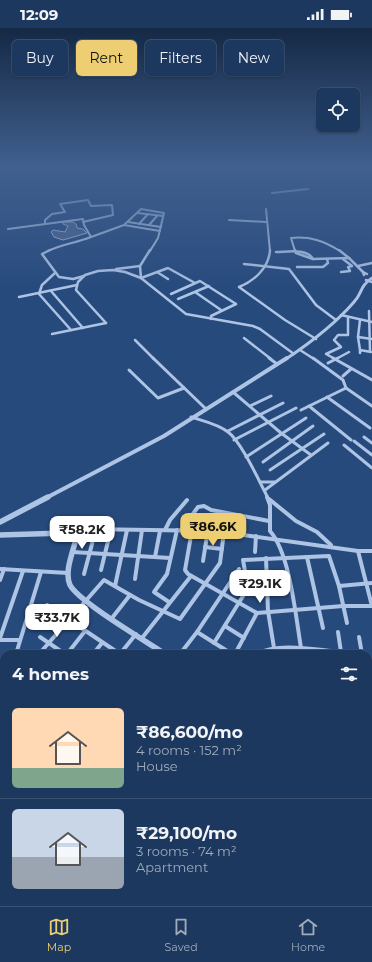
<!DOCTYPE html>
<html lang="en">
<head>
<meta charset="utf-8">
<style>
  body { margin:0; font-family:Montserrat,sans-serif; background:#2a4367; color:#f1f3f6; height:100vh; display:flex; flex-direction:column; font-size:15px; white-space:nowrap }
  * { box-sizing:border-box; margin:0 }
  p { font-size:13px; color:#a0acbc }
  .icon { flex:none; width:22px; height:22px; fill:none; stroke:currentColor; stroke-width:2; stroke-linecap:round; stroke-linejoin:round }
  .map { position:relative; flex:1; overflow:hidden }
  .side { position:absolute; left:0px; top:622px; width:372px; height:256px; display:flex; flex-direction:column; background:#1d385e; border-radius:12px 12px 0 0; box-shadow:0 1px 3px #0004,0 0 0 1px #3b5273 }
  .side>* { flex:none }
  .top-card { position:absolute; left:12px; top:12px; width:348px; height:36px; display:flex; gap:8px }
  .buttons { position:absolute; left:316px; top:60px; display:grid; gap:8px }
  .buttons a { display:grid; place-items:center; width:44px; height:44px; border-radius:6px; background:#1d385e; box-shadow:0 1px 3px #0004,0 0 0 1px #3b5273; font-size:20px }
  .price { position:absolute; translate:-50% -34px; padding:0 9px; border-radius:8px; background:#fff; color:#222; font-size:13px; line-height:26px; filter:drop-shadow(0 1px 2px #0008) }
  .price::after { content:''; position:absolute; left:50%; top:24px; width:12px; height:9px; margin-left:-6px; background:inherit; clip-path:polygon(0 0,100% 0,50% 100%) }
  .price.on { background:#edce72; color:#111 }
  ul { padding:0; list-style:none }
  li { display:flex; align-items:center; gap:12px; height:100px; padding:0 12px }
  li+li { border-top:1px solid #3b5273 }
  li span { display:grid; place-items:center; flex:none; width:112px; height:80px; border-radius:6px; color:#555 }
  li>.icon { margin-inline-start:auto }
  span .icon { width:48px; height:48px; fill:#fffc; stroke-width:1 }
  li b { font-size:17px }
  h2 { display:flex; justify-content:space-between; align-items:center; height:48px; padding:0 12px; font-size:17px }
  .pill { padding:0 14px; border-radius:6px; background:#1d385e; box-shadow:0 1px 3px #0004,0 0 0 1px #3b5273; font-size:14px; line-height:36px }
  .pill.on { background:#edce72; color:#111 }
  .status { display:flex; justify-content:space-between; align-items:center; height:28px; padding:0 20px; background:#1d385e; direction:ltr }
  .status svg { height:11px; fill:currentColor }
  .tab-bar { display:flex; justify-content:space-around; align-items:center; height:56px; border-top:1px solid #3b5273; background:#1d385e; font-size:11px; color:#a0acbc }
  .tab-bar a { display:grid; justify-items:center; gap:2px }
  .tab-bar .on { color:#edce72 }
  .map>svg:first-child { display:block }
  .water { fill:#4d668c; stroke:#a1bee5 }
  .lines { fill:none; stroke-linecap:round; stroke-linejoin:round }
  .minor-far4 { stroke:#adc4e5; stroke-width:2 }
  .minor-far3 { stroke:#adc4e5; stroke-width:2.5 }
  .minor-far2 { stroke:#adc4e5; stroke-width:3 }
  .minor-far1 { stroke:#adc4e5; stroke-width:4 }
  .minor { stroke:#adc4e5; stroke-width:5.5 }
  .tertiary-far3 { stroke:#adc4e5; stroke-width:3 }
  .tertiary-far2 { stroke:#adc4e5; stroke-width:4 }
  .tertiary-far1 { stroke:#adc4e5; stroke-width:5.5 }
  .tertiary { stroke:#adc4e5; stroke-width:7 }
</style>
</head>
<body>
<div class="status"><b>12:09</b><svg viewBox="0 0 49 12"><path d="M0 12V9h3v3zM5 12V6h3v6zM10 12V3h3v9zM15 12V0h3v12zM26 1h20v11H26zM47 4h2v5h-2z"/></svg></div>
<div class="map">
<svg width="372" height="878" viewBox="0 0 372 878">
  <rect width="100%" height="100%" fill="#274a7d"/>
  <path class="water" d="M63 194H73L76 196 77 200 83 201 87 205 63 212 54 209 51 204 53 202 65 204 68 198 63 196Z"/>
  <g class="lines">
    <g class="minor-far4">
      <path d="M272 165 308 161"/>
      <path d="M266 181 270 223"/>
      <path d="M138 185 163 188"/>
      <path d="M229 192 266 194"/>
      <path d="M128 194 161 199"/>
      <path d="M45 195V192L52 186 65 184 60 176 88 172 91 178 112 177 113 187 83 194"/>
      <path d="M139 196 148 186"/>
      <path d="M124 197 160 203"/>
      <path d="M149 197 157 188"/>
      <path d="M8 201 83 191 84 197 91 209 124 197 141 181 164 185 158 210 150 223"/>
      <path d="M48 223C62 216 76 215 91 209"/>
      <path d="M295 223 291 210C310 208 324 213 340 223"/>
    </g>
    <g class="minor-far3">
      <path d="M50 222 42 226 59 249 73 251 84 248"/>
      <path d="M270 222C269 240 254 253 239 259L285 292 316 311"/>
      <path d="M295 222 296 225 313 231 349 230"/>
      <path d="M339 222 349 230"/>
      <path d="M276 224C287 224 307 220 313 231"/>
      <path d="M349 230 363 244"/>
      <path d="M244 236 289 241 316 277 336 292"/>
      <path d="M140 238 150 222"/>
      <path d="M358 238 372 235"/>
      <path d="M297 239H323L328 235 327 231"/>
      <path d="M116 241 140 238 141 250"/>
      <path d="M157 244 168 251"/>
      <path d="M341 244 350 243 348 239 352 238 343 231"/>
      <path d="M55 245 42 257 39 266 71 302"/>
      <path d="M364 247 363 244 367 246"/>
      <path d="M141 250 168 240 195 255"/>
      <path d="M366 252 372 254"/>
      <path d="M51 263 83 300"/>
      <path d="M195 264 221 282"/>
      <path d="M171 266 200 253 236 276"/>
      <path d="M19 269 77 257"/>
      <path d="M178 271 209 258"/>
      <path d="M369 283 370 323"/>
      <path d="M341 287 372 294"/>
      <path d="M211 291V288L236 276"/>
      <path d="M360 292 358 309 360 322"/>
      <path d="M106 295 76 262 78 254 85 247 98 243 113 242 125 244 141 250 186 286 253 298 260 301 294 326"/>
      <path d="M52 306 106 295"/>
      <path d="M358 309 372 311"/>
      <path d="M244 310 271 331"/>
      <path d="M135 312 154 331"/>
      <path d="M300 322 314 331"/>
      <path d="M360 325V322L371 324"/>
      <path d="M335 331 326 326 341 319 334 312 338 307H348V290"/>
      <path d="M336 331 349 324"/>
    </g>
    <g class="minor-far2">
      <path d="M153 330 205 380"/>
      <path d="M269 330 277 336"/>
      <path d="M313 330 343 352 346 360 372 378"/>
      <path d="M333 330 372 352"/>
      <path d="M328 335 338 330"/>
      <path d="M129 342 158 370 184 360"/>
      <path d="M343 348 351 341"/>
      <path d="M233 364 281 405 311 427"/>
      <path d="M327 369 370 400"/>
      <path d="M250 378 271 368"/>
      <path d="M309 378 351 412"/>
      <path d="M301 382 346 360"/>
      <path d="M191 389C203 393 218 396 228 404 241 413 260 455 268 470"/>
      <path d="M228 403 283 375"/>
      <path d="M364 409 372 415"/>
      <path d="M234 412 296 380"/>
      <path d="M354 413 372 427"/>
      <path d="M344 417 372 440"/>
      <path d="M246 429 306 390"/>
      <path d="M263 434 313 398"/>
      <path d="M270 442 324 406"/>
      <path d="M260 454H275"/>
      <path d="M265 462 328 415"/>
    </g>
    <g class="minor-far1">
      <path d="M267 469 270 477V503C291 527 296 593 302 626"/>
      <path d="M269 471 296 493 317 504 331 517"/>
      <path d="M165 502 170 492 187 472"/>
      <path d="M181 502 198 479 204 478 211 482 269 493"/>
      <path d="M192 502 185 542 188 546 257 585 343 578H372"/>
      <path d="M74 508 79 503 86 501 215 503 358 523H372"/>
      <path d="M205 519 222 521"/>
      <path d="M358 523 372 578"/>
      <path d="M73 524 170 530"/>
      <path d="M255 524 256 508"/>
      <path d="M155 529 160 503"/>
      <path d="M307 529 323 600"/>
      <path d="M266 530 268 583 274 620"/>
      <path d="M203 533 208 502"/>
      <path d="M0 541 68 545"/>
      <path d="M101 542 111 501"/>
      <path d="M84 546 96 501"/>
      <path d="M135 551 142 502"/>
      <path d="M0 552 4 541"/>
      <path d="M115 558 127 502"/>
      <path d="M339 558 347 595"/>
      <path d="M169 574 154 564 167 546 177 502"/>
      <path d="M47 577 120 626"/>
      <path d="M112 590 130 567"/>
      <path d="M225 598 244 610"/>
      <path d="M197 604 232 626"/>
      <path d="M40 609 65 626"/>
      <path d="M359 609 362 626"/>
      <path d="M0 610 23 543"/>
      <path d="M142 610 191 548"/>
      <path d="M0 612H20"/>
      <path d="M214 615 248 560 243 532 329 528 339 558 372 555"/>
      <path d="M16 626 41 544"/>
      <path d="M39 626 104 552 139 572 180 591 220 535 224 504"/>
      <path d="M67 626 85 603"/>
      <path d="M93 626 102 615"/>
      <path d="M120 626 136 606"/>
      <path d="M180 626 197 604 239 541"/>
      <path d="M235 626 257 585"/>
      <path d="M256 626C281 614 314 622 341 624L338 604"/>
    </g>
    <g class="minor">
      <path d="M368 674 372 707"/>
      <path d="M368 720H372"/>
      <path d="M0 724 4 723"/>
      <path d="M368 800 372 803"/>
      <path d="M0 804 4 760"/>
      <path d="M368 856 372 858"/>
      <path d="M17 874V878"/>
      <path d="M41 874V878"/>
      <path d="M89 874V878"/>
      <path d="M117 874V878"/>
      <path d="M140 874V878"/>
      <path d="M164 874V878"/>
      <path d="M186 874 187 878"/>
      <path d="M210 874 211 878"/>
      <path d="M242 874 243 878"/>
      <path d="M270 874 271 878"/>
      <path d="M351 874 352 878"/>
      <path d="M51 878 72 874"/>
      <path d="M280 878 297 874"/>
    </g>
    <path class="tertiary-far3" d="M286 331C310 315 335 296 354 274 363 264 359 259 372 250"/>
    <path class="tertiary-far2" d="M46 470 164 408 287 330"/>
    <g class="tertiary-far1">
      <path d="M0 494 48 469"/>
      <path d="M0 507 65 505 74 508 76 511C73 524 64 544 70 557 79 574 146 613 165 626"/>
    </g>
    <path class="tertiary" d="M368 760 372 763"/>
  </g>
  <linearGradient id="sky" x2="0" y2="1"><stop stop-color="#152945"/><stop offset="0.53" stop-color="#41608f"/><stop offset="1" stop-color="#41608f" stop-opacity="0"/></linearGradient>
  <rect width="372" height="262" fill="url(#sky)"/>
</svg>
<div class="buttons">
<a><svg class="icon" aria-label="locate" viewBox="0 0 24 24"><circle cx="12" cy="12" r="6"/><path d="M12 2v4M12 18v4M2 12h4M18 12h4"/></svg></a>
</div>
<b class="price on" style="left:213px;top:519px">₹86.6K</b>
<b class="price" style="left:82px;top:522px">₹58.2K</b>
<b class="price" style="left:260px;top:576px">₹29.1K</b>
<b class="price" style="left:57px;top:610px">₹33.7K</b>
<div class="top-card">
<a class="pill">Buy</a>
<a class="pill on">Rent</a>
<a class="pill">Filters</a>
<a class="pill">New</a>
</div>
<section class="side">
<h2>4 homes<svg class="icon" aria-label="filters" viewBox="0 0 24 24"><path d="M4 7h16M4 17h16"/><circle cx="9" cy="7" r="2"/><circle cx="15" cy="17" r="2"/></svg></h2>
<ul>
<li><span style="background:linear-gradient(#ffd9b3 75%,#7fa58c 0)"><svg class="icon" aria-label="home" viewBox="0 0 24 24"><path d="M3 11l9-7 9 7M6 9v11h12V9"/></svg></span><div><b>₹86,600/mo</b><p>4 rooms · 152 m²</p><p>House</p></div></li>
<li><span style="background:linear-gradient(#c9d6e8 60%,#9aa5b1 0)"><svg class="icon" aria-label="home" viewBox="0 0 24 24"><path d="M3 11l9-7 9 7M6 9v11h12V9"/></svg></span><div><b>₹29,100/mo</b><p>3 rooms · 74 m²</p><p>Apartment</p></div></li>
</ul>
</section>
</div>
<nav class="tab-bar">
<a class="on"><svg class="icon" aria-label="map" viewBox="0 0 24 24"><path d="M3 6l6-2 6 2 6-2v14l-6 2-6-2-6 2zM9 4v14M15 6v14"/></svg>Map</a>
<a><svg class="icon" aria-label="saved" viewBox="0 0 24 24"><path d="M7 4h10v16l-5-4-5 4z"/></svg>Saved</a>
<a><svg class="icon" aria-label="home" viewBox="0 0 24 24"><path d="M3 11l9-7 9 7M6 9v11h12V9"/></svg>Home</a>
</nav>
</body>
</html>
